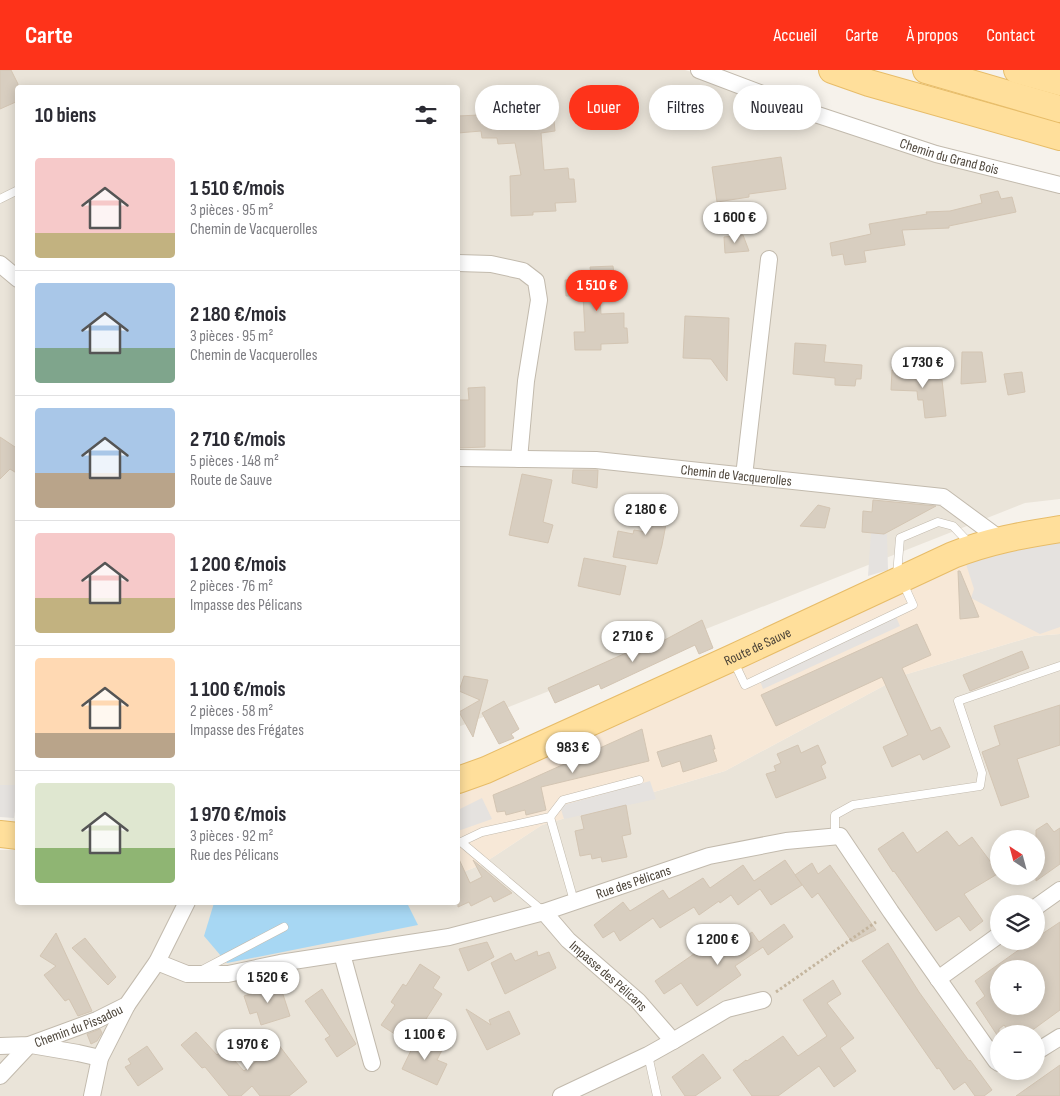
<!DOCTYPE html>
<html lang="fr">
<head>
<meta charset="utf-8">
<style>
  body { margin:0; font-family:"Sofia Sans Condensed",sans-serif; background:#f7f7f7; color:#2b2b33; height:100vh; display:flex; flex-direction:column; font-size:19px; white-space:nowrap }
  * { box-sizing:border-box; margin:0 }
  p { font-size:16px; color:#7c7c81 }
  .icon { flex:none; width:28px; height:28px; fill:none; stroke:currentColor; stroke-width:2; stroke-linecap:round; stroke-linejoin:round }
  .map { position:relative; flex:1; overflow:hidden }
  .drawer { position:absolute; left:15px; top:15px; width:445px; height:820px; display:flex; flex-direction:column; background:#fff; border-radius:5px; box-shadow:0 2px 12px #0003 }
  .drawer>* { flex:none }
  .guide { position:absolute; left:475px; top:15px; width:475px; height:45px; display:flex; gap:10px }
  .needle { width:32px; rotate:324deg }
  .buttons { position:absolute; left:990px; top:760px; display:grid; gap:10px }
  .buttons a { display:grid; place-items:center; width:55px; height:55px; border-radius:50%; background:#fff; box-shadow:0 2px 12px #0003; font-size:25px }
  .price { position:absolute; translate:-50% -42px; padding:0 11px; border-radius:18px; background:#fff; color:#222; font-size:16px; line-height:32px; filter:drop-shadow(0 1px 2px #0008) }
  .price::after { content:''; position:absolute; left:50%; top:30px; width:15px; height:11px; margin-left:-8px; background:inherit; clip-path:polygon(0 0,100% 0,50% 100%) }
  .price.active { background:#fe331a; color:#fff }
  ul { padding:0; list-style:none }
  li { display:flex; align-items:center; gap:15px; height:125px; padding:0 20px }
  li+li { border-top:1px solid #e1e1e2 }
  li span { display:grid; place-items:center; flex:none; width:140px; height:100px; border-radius:5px; color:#555 }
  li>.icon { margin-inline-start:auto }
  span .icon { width:60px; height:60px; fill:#fffc; stroke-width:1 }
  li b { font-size:21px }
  h2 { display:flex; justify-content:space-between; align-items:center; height:60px; padding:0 20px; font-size:21px }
  .pill { padding:0 18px; border-radius:22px; background:#fff; box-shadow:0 2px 12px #0003; font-size:18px; line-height:45px }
  .pill.active { background:#fe331a; color:#fff }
  header { display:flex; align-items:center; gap:30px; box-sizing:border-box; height:70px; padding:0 25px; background:#fe331a; color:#fff }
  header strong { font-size:24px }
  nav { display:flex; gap:28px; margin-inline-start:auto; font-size:18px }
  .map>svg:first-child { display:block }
  .residential { fill:#eae4d9; fill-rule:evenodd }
  .commercial { fill:#f7e8d7 }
  .parking { fill:#e5e2df }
  .water { fill:#a7d7f3 }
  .building { fill:#d8cec0; stroke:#d3c5b3; fill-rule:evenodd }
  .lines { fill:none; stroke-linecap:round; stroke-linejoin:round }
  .service-casing { stroke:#c2baad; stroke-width:9 }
  .minor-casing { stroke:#c2baad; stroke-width:18 }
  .primary-casing { stroke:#e7bc68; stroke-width:28 }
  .path { stroke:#c4b59e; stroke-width:3; stroke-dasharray:2.5 2.5; stroke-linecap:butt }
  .service { stroke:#fff; stroke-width:8 }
  .minor { stroke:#fff; stroke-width:16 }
  .primary { stroke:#ffdf9b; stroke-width:26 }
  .labels { text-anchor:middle; stroke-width:4; stroke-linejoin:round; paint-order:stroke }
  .street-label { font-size:14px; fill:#4b4338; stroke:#fff }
</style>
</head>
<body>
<header>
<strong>Carte</strong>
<nav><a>Accueil</a><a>Carte</a><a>À propos</a><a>Contact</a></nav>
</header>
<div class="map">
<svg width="1060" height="1026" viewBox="0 0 1060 1026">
  <rect width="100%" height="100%" fill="#f6f2eb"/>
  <g class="residential">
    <path d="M0 0H685L1060 113V429L1025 433 458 657V18H18V716L0 721Z"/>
    <path d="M1060 564V1026H0V780H17L18 832H458V804L481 795 542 755 725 701 904 605 1034 566ZM999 769H1036V806H999ZM999 834H1036V871H999ZM999 899H1036V936H999ZM999 964H1036V1001H999Z"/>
  </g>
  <path class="commercial" d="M1043 452 1060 453V564L1034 566 904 605 725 701 542 755 481 795 458 804V721Z"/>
  <g class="parking">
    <path d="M871 463 887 464 888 500 868 506Z"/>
    <path d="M1060 469V557L1040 564 971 528 974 519 966 494 1011 476Z"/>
    <path d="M896 547 900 556 763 619 760 611Z"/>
    <path d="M650 711 656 729 564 749 560 736Z"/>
    <path d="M0 715H17V727L14 748 0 747Z"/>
    <path d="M482 728 492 749 458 761V740Z"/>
  </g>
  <path class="water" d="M214 833H407L418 855 227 893 204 866Z"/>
  <g class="building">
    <path d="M0 0H11L18 14V31L0 39Z"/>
    <path d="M553 39 555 61 541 63 544 100 568 98 569 109H574L576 132 555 133 556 141 533 142V145L511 146 510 106 521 105 515 73 498 74 497 68H482L481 61 458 63V46L479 45 480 51 517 50V42Z"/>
    <path d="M781 87 786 119 749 124V127L717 132 712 97Z"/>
    <path d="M998 121 1001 129 1012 127 1016 142 949 156V158L902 160 905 175 864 181 866 192 845 195 843 184 832 186 830 173 871 164 869 154 927 144 926 142 950 141 982 133 980 125Z"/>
    <path d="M743 165 749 181 725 183 724 167Z"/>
    <path d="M613 196 615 212 599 213 601 244 624 243V258H627L628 273 601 274V280H575L574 262H585L583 226H566L565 210 583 209 582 206 591 205 590 197Z"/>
    <path d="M685 246 729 248 727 311 711 289 683 288Z"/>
    <path d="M795 273 826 275 824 292 862 295 861 309H856L855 316 835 315V308L793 304Z"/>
    <path d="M962 282H982L986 312 961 314Z"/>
    <path d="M892 300 925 302V301H941L946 346 925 348 923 330H918L917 321 891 320Z"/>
    <path d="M1022 302 1025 322 1008 325 1004 304Z"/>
    <path d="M485 317V377L458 378V330H469L468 318Z"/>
    <path d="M0 367 18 379V404L10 399 0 409Z"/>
    <path d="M573 400H598L597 418 572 413Z"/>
    <path d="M522 404 552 410 543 452 553 455 548 473 509 465Z"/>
    <path d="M653 425 671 428 662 475 657 494 613 487 618 461 633 464 634 460 646 462Z"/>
    <path d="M873 430 936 436 884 464 862 462 863 441 872 442Z"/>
    <path d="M818 435 830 438 825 458 800 456Z"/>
    <path d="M584 488 626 496 620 525 578 516Z"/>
    <path d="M958 501H960L979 547 960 549Z"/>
    <path d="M702 550 713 578 699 584 695 575 601 619 599 614 555 633 548 618 626 583 629 589Z"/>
    <path d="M917 554 931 585 902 598 931 661 940 657 950 677 923 690 920 684 892 697 883 677 908 665 882 607 776 656 761 625Z"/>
    <path d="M1022 581 1029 598 970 621 963 605Z"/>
    <path d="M464 606 488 610 473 667 459 642 480 630 459 621Z"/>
    <path d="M504 631 519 659 511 664 514 668 499 674 482 643Z"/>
    <path d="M1060 635V675L1017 689 1029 727 1001 736 982 682 1000 675 994 656Z"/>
    <path d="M642 659 649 691 541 717 546 740 526 745 525 740 506 745 505 741 497 742 493 725 520 714Z"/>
    <path d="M711 665 715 679H713L717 691 683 702 680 691 662 697 657 682Z"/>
    <path d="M798 675 801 683 818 675 826 693 821 696 826 708 776 728 766 704 776 701 774 696 781 693 777 684Z"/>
    <path d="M626 735 631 764 622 766 627 787 602 792 601 787 592 789 591 784 580 786 575 761 584 759 581 746Z"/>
    <path d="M1047 753 1054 762 1060 758V794L1036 811V760Z"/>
    <path d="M947 761 959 776 972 767 999 803 964 824 983 851 970 861 959 846 936 861 894 801 893 802 878 779 903 762 917 783Z"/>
    <path d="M458 787 470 813 482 807 473 790 512 823 494 832 491 826 471 836 469 832 458 837Z"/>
    <path d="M785 790 802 815 771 835 760 819 738 835 731 825 720 833 719 831 699 845 694 837 660 858 653 848 620 871 614 861 603 868 594 855 623 832 630 841 663 820 669 829 703 808 710 818 743 795 754 811Z"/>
    <path d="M812 793 818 804 830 795 876 860 852 872 818 823 812 828 795 805Z"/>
    <path d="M1060 852V940L1027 964H1011L1004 955 999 959V968L976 933 985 926 975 911 1027 874V875L1032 871H1036V868ZM999 899H1036V936H999Z"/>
    <path d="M784 854 793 867 768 885 763 877 735 896 741 905 697 936 681 913 664 924 655 911 704 877 711 887 740 866 741 870 752 862 759 872Z"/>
    <path d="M56 863 92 941 78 946 69 929 65 931 44 905 56 896 40 886Z"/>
    <path d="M85 868 116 907 108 915 72 878Z"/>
    <path d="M487 872 494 887 468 901 459 879Z"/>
    <path d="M888 873 919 922 969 991 970 990 992 1020 984 1026H975L965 1012 954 1020 939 998 937 999 862 891Z"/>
    <path d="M537 881 538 886 549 882 556 898 505 924 491 893 511 883 515 891Z"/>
    <path d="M420 894 440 907 433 918 442 924 410 974 381 955 395 935 391 932 403 914 406 916Z"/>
    <path d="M833 910 841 924 827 933 854 968 840 978 856 1001 834 1017 819 996 778 1026H752L733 1000 746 990 747 991 783 966 798 986 827 966 803 930Z"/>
    <path d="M279 912 290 946 261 955 257 942 250 944 244 926 254 923 253 921Z"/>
    <path d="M322 919 356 974 337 987 325 969 330 966 305 931Z"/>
    <path d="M466 939 491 955 489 950 509 941 520 964 487 980Z"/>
    <path d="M100 959 102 963 97 971 91 974 87 964Z"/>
    <path d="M196 962 217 985 223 978 244 1001 278 974 307 1012 289 1026H260L252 1016 241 1026H229L205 997 202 998 181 975Z"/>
    <path d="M418 966 443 978 437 990 447 994 437 1015 402 999Z"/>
    <path d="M147 976 163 999 138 1016 125 997 131 994 128 989Z"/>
    <path d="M703 984 721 1008 695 1026H685L672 1007Z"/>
    <path d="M1060 995V1026H1016Z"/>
  </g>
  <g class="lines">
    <defs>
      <g id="service">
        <path d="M0 129 18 120"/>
        <path d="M897 505 900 468 938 452 953 456 970 474"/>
        <path d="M734 592 745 615 913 535 903 513"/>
        <path d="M550 747 574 831"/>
        <path d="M835 767V745L853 735 980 716 982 703 958 631 1060 596"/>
        <path d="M544 842 461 772 482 762 550 747 563 730 639 710"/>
        <path d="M202 900 284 857"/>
        <path d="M648 985 657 1026"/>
      </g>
      <g id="minor">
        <path id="s1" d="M699 0 815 44 936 84 1060 115"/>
        <path d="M458 193 491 194 523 201 536 211 539 230 526 311 519 389"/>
        <path d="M0 194 18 209"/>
        <path id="s2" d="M458 388 596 390 943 427 1000 469"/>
        <path d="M744 406 769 189"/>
        <path d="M1036 837 1060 820"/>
        <path id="s3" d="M544 842 568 870 638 931 673 971 727 939 763 930"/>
        <path d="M342 884 372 993"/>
        <path id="s4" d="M157 892 187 904H228L280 893 449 867 544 842 709 786 786 771 840 766 891 842 996 991 999 993"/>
        <path d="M938 909 999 865"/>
        <path d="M31 975 78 983 100 988"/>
        <path id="s5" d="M0 976 29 975 97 950 127 935 157 892 187 832"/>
        <path d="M1036 982 1060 967"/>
        <path d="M0 1006 29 975"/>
        <path d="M92 1026 100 988 127 935"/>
        <path d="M561 1026 648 985 673 971"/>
      </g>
      <g id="primary">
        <path d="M832 0 869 13 1060 67"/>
        <path d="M926 0 1060 39"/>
        <path d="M1017 0 1060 12"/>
        <path id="s6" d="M458 710 486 700 732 588 953 485C989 471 1022 465 1060 459"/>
        <path d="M0 764 18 766"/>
      </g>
    </defs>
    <use href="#service" class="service-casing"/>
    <use href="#minor" class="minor-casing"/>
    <use href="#primary" class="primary-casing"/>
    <path class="path" d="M776 922 876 852"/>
    <use href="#service" class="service"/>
    <use href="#minor" class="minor"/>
    <use href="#primary" class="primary"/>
  </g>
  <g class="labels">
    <g class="street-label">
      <text dy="5" stroke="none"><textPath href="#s1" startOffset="265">Chemin du Grand Bois</textPath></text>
      <text dy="5" stroke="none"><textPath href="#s2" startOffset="279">Chemin de Vacquerolles</textPath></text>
      <text dy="5" stroke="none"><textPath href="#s6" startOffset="328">Route de Sauve</textPath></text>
      <text dy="5" stroke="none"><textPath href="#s4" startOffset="490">Rue des Pélicans</textPath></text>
      <text dy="5" stroke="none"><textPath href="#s3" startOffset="91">Impasse des Pélicans</textPath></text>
      <text dy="5" stroke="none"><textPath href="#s5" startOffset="82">Chemin du Pissadou</textPath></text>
    </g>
  </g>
</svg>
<div class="buttons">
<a><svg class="needle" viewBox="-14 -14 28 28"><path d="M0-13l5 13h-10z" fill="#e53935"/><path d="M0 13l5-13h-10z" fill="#7c7c81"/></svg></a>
<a><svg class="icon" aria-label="layers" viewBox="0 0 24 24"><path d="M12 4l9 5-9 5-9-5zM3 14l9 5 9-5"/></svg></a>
<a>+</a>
<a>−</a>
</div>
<b class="price" style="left:735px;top:174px">1 600 €</b>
<b class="price active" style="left:597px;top:242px">1 510 €</b>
<b class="price" style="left:923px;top:319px">1 730 €</b>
<b class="price" style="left:646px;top:466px">2 180 €</b>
<b class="price" style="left:633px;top:593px">2 710 €</b>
<b class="price" style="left:573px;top:704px">983 €</b>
<b class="price" style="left:718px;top:896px">1 200 €</b>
<b class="price" style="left:268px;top:934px">1 520 €</b>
<b class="price" style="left:425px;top:991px">1 100 €</b>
<b class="price" style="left:248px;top:1001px">1 970 €</b>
<div class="guide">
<a class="pill">Acheter</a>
<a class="pill active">Louer</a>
<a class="pill">Filtres</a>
<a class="pill">Nouveau</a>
</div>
<section class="drawer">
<h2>10 biens<svg class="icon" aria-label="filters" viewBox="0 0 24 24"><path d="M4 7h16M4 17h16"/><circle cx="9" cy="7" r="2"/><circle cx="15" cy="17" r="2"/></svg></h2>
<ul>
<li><span style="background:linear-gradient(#f6c9c9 75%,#c2b280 0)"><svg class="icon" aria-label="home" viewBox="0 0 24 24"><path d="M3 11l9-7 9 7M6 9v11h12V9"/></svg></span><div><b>1 510 €/mois</b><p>3 pièces · 95 m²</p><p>Chemin de Vacquerolles</p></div></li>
<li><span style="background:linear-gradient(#a9c7e8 65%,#7fa58c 0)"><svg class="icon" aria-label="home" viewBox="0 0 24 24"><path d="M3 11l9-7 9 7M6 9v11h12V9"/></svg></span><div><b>2 180 €/mois</b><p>3 pièces · 95 m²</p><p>Chemin de Vacquerolles</p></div></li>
<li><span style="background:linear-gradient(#a9c7e8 65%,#b9a48a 0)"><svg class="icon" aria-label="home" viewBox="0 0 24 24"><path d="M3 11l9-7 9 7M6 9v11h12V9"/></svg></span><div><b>2 710 €/mois</b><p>5 pièces · 148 m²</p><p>Route de Sauve</p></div></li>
<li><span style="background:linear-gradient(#f6c9c9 65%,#c2b280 0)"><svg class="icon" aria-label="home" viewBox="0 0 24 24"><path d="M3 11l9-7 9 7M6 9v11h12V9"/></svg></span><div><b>1 200 €/mois</b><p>2 pièces · 76 m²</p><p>Impasse des Pélicans</p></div></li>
<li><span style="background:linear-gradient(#ffd9b3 75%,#b9a48a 0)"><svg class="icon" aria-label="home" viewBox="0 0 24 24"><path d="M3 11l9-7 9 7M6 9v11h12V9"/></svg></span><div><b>1 100 €/mois</b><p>2 pièces · 58 m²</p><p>Impasse des Frégates</p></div></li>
<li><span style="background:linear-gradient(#dfe7d0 65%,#8fb573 0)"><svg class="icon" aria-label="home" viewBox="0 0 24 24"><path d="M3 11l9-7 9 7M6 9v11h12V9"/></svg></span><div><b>1 970 €/mois</b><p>3 pièces · 92 m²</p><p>Rue des Pélicans</p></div></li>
</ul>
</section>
</div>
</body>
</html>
